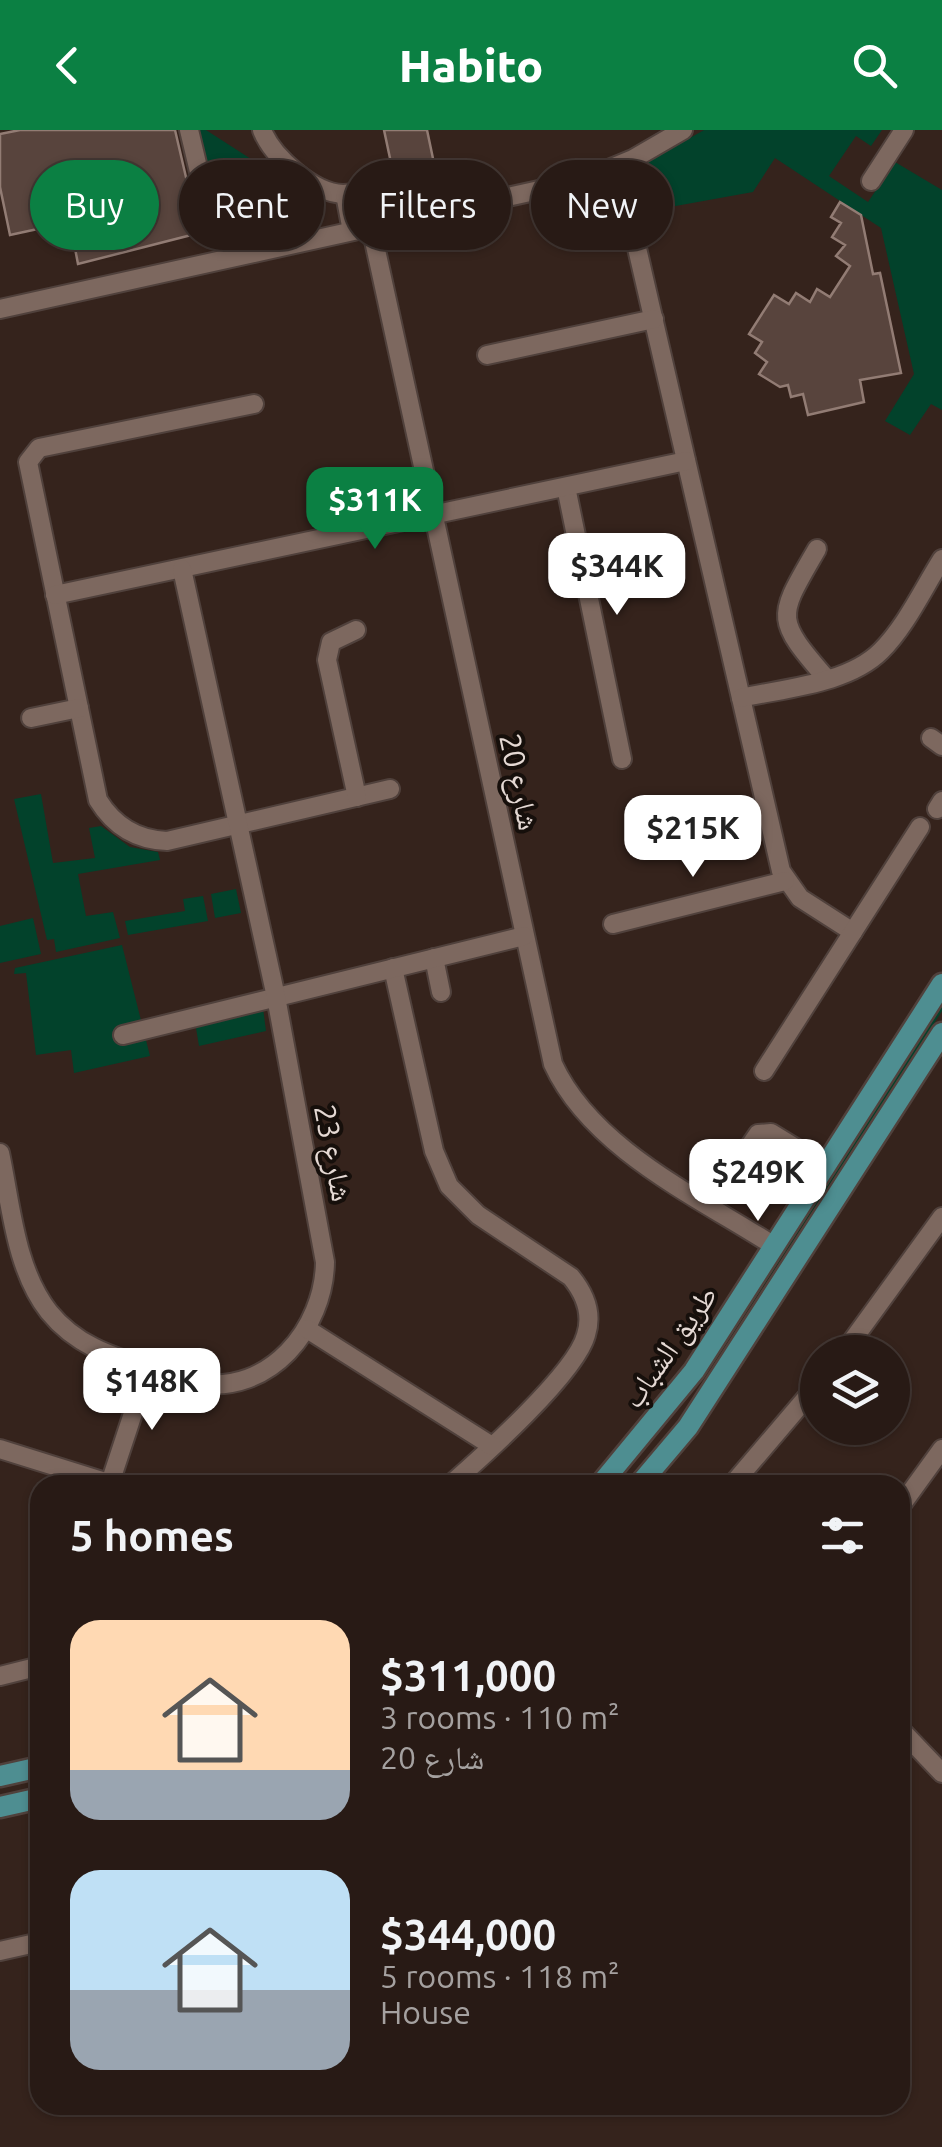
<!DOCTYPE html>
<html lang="en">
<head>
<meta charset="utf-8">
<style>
  body { margin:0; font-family:Ubuntu,"Noto Naskh Arabic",sans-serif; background:#30231e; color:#f1f3f6; height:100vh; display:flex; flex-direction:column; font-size:38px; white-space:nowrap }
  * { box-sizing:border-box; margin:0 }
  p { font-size:32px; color:#a5a1a0 }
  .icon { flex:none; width:55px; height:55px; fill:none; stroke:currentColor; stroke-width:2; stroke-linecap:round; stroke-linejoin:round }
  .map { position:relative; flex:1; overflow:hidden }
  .sheet { position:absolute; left:30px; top:1345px; width:880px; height:640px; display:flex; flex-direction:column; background:#281a15; border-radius:30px; box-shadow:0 2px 8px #0004,0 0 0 2px #443834 }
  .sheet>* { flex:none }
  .hud { position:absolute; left:30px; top:30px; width:882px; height:90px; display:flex; gap:20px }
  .controls { position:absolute; left:800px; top:1205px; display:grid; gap:20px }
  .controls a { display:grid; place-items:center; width:110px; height:110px; border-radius:50%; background:#281a15; box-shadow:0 2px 8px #0004,0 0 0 2px #443834; font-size:50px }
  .price { position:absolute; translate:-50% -85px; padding:0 22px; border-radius:20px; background:#fff; color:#222; font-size:32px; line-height:65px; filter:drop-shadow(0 2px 5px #0008) }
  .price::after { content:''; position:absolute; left:50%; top:60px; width:30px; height:22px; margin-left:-15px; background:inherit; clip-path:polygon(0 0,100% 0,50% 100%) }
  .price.current { background:#0b8043; color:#fff }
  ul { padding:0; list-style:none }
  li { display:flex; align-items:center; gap:30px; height:250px; padding:0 40px }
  li span { display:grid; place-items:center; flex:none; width:280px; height:200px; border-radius:30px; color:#555 }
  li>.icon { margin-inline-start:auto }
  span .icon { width:120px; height:120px; fill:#fffc; stroke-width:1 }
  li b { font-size:42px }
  h2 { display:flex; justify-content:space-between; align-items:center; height:120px; padding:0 40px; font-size:42px }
  .tag { padding:0 35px; border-radius:45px; background:#281a15; box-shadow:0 2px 8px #0004,0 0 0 2px #443834; font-size:35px; line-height:90px }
  .tag.current { background:#0b8043; color:#fff }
  header { display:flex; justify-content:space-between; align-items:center; height:130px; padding:0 40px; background:#0b8043; color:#fff; font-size:45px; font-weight:800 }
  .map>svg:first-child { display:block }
  .green { fill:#02422b }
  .building { fill:#58443d; stroke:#927c74; stroke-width:2.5 }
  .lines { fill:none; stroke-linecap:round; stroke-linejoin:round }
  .minor-casing { stroke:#50413c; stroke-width:22 }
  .major-casing { stroke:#50413c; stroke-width:25 }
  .minor { stroke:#7d685f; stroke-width:18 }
  .major { stroke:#4e8e91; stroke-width:20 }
  .labels { text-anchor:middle; stroke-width:8; stroke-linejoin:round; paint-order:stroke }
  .street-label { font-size:30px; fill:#e5d9d4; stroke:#160f0b }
</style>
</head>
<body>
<header><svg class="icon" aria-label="back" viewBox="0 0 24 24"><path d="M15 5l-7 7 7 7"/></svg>Habito<svg class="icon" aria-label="search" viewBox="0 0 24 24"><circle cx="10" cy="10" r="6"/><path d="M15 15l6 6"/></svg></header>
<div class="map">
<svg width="942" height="2017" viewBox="0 0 942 2017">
  <rect width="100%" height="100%" fill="#35231c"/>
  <g class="green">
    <path d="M195 0H206L321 74 218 98Z"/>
    <path d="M704 0H882L871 16 856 6 829 46 868 72 895 32 942 60V280L931 274 910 305 885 291 914 244 881 98 775 28 753 62 648 81 637 38Z"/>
    <path d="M41 664 53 733 95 728 89 698 101 696 130 717 158 722 160 730 78 744 86 786 113 782 120 808 56 822 54 809 47 810 14 669Z"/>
    <path d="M236 759 241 783 215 788 211 764Z"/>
    <path d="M203 766 208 791 128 805 125 791 185 781 183 769Z"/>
    <path d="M33 788 41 824 0 833V796Z"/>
    <path d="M122 815 150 926 74 943 71 920 36 925 26 843 14 844 15 838Z"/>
    <path d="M942 862V881L707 1243 615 1355H602L645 1307Z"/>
    <path d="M263 878 266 901 199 916 195 892Z"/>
  </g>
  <g class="building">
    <path d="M20 0H175L199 103 78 134 70 92 10 105 0 57V4Z"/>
    <path d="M384 0H427L435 38 394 47Z"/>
    <path d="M840 72 861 85 873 144 880 143 901 243 860 250 864 272 808 285 803 264 791 267 788 255 780 257 759 244 767 232 755 223 762 212 749 204 774 165 789 174 796 163 810 172 817 159 830 167 850 136 836 126 845 115 832 107 841 93 831 87Z"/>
  </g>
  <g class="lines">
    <defs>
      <g id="minor">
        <path d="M189 0 211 92"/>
        <path d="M262 0C272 26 313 63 343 64 355 64 370 58 383 55"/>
        <path d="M618 36 781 741 800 768 853 802"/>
        <path d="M871 51 904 0"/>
        <path d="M345 64 352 101"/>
        <path d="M371 97 553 934C592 1019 698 1067 774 1116"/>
        <path d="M0 179 580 51 633 29 683 0"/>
        <path d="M487 225 654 189"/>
        <path d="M254 274 39 318 28 332 98 670C114 696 137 710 167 711L390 659"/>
        <path d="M566 357 622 629"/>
        <path d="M817 419C778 487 773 487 826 548"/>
        <path d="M55 465 686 331"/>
        <path d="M356 500 331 512 327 530 357 667"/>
        <path d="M741 568C785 558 848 554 881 521 906 496 923 459 942 429"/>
        <path d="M31 588 79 578"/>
        <path d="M931 608 942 616"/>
        <path d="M937 679 942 671"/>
        <path d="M613 794 785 751"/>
        <path d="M434 828 441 862"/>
        <path d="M393 838 434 1021 449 1056 478 1085 571 1147C585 1164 593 1183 586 1205 576 1243 482 1327 450 1355"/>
        <path d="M123 905 524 806"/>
        <path d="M764 941 920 697"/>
        <path d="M0 1023C11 1074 15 1139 49 1182 75 1214 109 1226 147 1237 163 1242 181 1250 198 1253 270 1265 324 1198 325 1132L276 867 182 439"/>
        <path d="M710 1074 758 1004 771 1003 825 1036"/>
        <path d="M307 1199 492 1316"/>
        <path d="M844 1222 942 1087"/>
        <path d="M0 1319 115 1355"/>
        <path d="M110 1353 148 1238"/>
        <path d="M732 1355 818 1254"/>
        <path d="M900 1377 942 1319"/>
        <path d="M0 1546 40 1536"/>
        <path d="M900 1599 942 1643"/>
        <path d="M0 1821 40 1812"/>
      </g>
      <g id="major">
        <path d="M600 1355 694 1241 942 854"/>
        <path d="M639 1355 688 1297 942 903"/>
        <path d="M0 1646 40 1637"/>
        <path d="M0 1677 40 1668"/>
      </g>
    </defs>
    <use href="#minor" class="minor-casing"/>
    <use href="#major" class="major-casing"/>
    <use href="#minor" class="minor"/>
    <use href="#major" class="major"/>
  </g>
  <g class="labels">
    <g class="street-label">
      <text transform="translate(519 652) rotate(78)" y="10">شارع 20</text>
      <text transform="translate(333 1023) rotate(79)" y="10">شارع 23</text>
      <text transform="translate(670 1217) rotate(-55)" y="10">طريق الشباب</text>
    </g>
  </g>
</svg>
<div class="controls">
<a><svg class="icon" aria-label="layers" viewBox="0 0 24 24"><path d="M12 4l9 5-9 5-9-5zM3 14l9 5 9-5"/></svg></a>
</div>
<b class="price current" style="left:375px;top:422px">$311K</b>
<b class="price" style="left:617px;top:488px">$344K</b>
<b class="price" style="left:693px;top:750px">$215K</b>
<b class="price" style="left:758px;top:1094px">$249K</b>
<b class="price" style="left:152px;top:1303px">$148K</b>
<div class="hud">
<a class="tag current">Buy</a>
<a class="tag">Rent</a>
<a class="tag">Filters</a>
<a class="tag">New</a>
</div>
<section class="sheet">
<h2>5 homes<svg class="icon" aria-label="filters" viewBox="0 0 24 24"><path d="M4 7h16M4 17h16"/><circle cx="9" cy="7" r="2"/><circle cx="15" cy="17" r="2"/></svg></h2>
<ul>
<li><span style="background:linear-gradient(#ffd9b3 75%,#9aa5b1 0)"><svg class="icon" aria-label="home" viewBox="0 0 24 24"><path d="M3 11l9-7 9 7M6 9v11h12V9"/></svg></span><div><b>$311,000</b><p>3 rooms · 110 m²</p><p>شارع 20</p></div></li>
<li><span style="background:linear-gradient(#bfe0f5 60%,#9aa5b1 0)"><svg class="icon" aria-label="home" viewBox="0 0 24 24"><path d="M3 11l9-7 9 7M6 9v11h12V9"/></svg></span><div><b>$344,000</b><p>5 rooms · 118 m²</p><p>House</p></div></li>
</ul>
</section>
</div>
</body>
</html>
